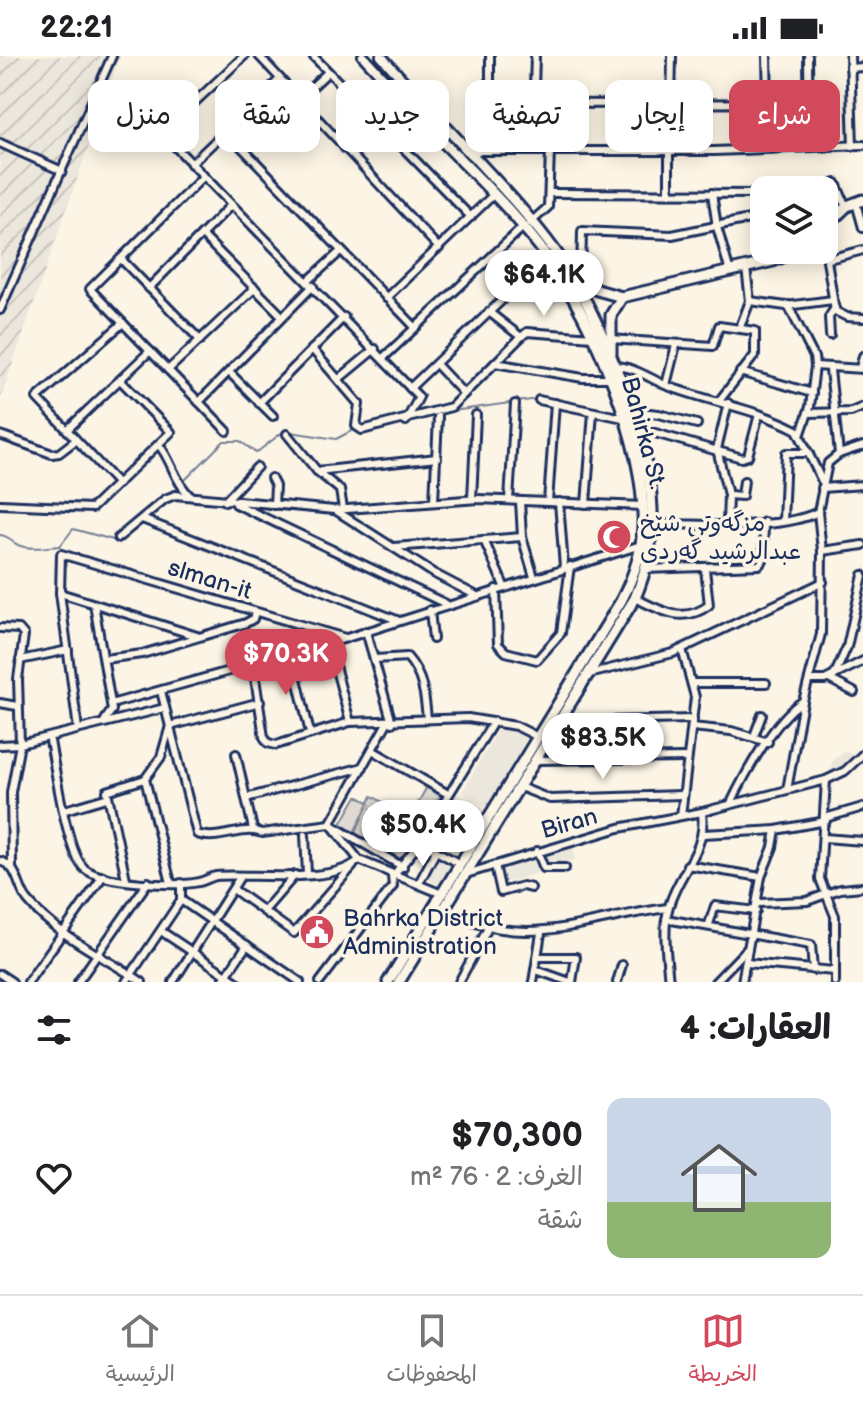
<!DOCTYPE html>
<html lang="ar">
<head>
<meta charset="utf-8">
<style>
  body { margin:0; font-family:"Balsamiq Sans","Playpen Sans Arabic",sans-serif; background:#f6f6f6; color:#202124; direction:rtl; height:100vh; display:flex; flex-direction:column; font-size:30px; white-space:nowrap }
  * { box-sizing:border-box; margin:0 }
  p { font-size:26px; color:#757577 }
  .icon { flex:none; width:44px; height:44px; fill:none; stroke:currentColor; stroke-width:2; stroke-linecap:round; stroke-linejoin:round }
  .map { position:relative; height:926px; overflow:hidden; direction:ltr }
  .panel { display:flex; flex-direction:column; background:#fff; flex:1 }
  .panel>* { flex:none }
  .banner { position:absolute; left:24px; top:24px; width:816px; height:72px; direction:rtl; display:flex; gap:16px }
  .fabs { position:absolute; left:750px; top:120px; display:grid; gap:16px }
  .fabs a { display:grid; place-items:center; width:88px; height:88px; border-radius:16px; background:#fff; box-shadow:0 4px 20px #0003; font-size:40px }
  .price { position:absolute; translate:-50% -68px; padding:0 18px; border-radius:28px; background:#fff; color:#222; font-size:26px; line-height:52px; filter:drop-shadow(0 2px 4px #0008) }
  .price::after { content:''; position:absolute; left:50%; top:48px; width:24px; height:18px; margin-left:-12px; background:inherit; clip-path:polygon(0 0,100% 0,50% 100%) }
  .price.current { background:#d1495b; color:#fff }
  ul { padding:0; list-style:none }
  li { display:flex; align-items:center; gap:24px; height:200px; padding:0 32px }
  li+li { border-top:2px solid #e0e0e0 }
  li span { display:grid; place-items:center; flex:none; width:224px; height:160px; border-radius:16px; color:#555 }
  li>.icon { margin-inline-start:auto }
  span .icon { width:96px; height:96px; fill:#fffc; stroke-width:1 }
  li b { font-size:34px }
  h2 { display:flex; justify-content:space-between; align-items:center; height:96px; padding:0 32px; font-size:34px }
  .pill { padding:0 28px; border-radius:16px; background:#fff; box-shadow:0 4px 20px #0003; font-size:28px; line-height:72px }
  .pill.current { background:#d1495b; color:#fff }
  .status { display:flex; justify-content:space-between; align-items:center; height:56px; padding:0 40px; background:#fff; direction:ltr }
  .status svg { height:22px; fill:currentColor }
  .menu { display:flex; justify-content:space-around; align-items:center; height:112px; border-top:2px solid #e0e0e0; background:#fff; font-size:22px; color:#757577 }
  .menu a { display:grid; justify-items:center; gap:4px }
  .menu .current { color:#d1495b }
  .map>svg:first-child { display:block }
  .built { fill:#ece7dc }
  .industrial { fill:url(#industrial-furrows) }
  .grass { fill:#dfdbd4; stroke:#7d8599; stroke-width:2 }
  .park { fill:url(#park-tufts); stroke:#7d8599; stroke-width:2 }
  .garden { fill:url(#garden-furrows); stroke:#7d8599; stroke-width:2 }
  .lines { fill:none; stroke-linecap:round; stroke-linejoin:round }
  .stream { stroke:#767f94; stroke-width:2 }
  .street-casing { stroke:#1b2f5e; stroke-width:12 }
  .secondary-casing { stroke:#1b2f5e; stroke-width:14 }
  .primary-casing { stroke:#1b2f5e; stroke-width:15 }
  .street { stroke:#fcf5e5; stroke-width:6 }
  .secondary { stroke:#fcf5e5; stroke-width:8 }
  .primary { stroke:#fcf5e5; stroke-width:9 }
  .labels { text-anchor:middle; stroke-width:7; stroke-linejoin:round; paint-order:stroke }
  .street-label { font-size:24px; fill:#1b2f5e; stroke:#fcf5e5 }
  .poi-label { font-size:24px; fill:#1b2f5e; stroke:#fcf5e5; text-anchor:start }
</style>
</head>
<body>
<div class="status"><b>22:21</b><svg viewBox="0 0 49 12"><path d="M0 12V9h3v3zM5 12V6h3v6zM10 12V3h3v9zM15 12V0h3v12zM26 1h20v11H26zM47 4h2v5h-2z"/></svg></div>
<div class="map">
<svg width="863" height="926" viewBox="0 0 863 926">
  <defs>
    <pattern id="industrial-furrows" width="10" height="10" patternUnits="userSpaceOnUse" patternTransform="scale(2)"><rect width="10" height="10" fill="#ece7dc"/><path d="M-1 1l2-2M0 10L10 0M9 11l2-2" fill="none" stroke="#cac6bf"/></pattern>
    <pattern id="park-tufts" width="24" height="20" patternUnits="userSpaceOnUse" patternTransform="scale(2)"><rect width="24" height="20" fill="#dfdbd4"/><path d="M3 7l-1-3M5 7V3M7 7l1-3M15 17l-1-3M17 17v-4M19 17l1-3" fill="none" stroke="#bfbcb8"/></pattern>
    <pattern id="garden-furrows" width="10" height="10" patternUnits="userSpaceOnUse" patternTransform="scale(2)"><rect width="10" height="10" fill="#dfdbd4"/><path d="M-1 1l2-2M0 10L10 0M9 11l2-2" fill="none" stroke="#bfbcb8"/></pattern>
  </defs>
  <rect width="100%" height="100%" fill="#fcf5e5"/>
  <filter id="ink" filterUnits="userSpaceOnUse"><feTurbulence type="fractalNoise" baseFrequency=".0125" numOctaves="2"/><feDisplacementMap in="SourceGraphic" scale="16" xChannelSelector="R" yChannelSelector="G"/><feConvolveMatrix kernelMatrix="1 2 1 2 8 2 1 2 1" color-interpolation-filters="sRGB"/></filter>
  <g filter="url(#ink)">
    <g class="built">
      <path d="M500 670 528 680 487 751 462 736Z"/>
      <path d="M843 695 857 699 827 719 835 700 839 701Z"/>
      <path d="M573 788 575 804 554 810 553 805 542 808 540 798Z"/>
      <path d="M438 799 452 807 439 830 427 822Z"/>
      <path d="M536 799 541 816 502 828 497 811Z"/>
    </g>
    <path class="industrial" d="M0 0H120L0 344Z"/>
    <path class="grass" d="M357 740 370 747 354 776 341 768Z"/>
    <path class="park" d="M372 740 388 749V759L411 772 405 784 412 789 403 804 355 777Z"/>
    <path class="garden" d="M427 730 442 738 430 759 416 751Z"/>
    <g class="lines">
      <g class="stream">
        <path d="M438 357 538 343"/>
        <path d="M183 426 224 385H240L256 397 284 375 336 383 357 372"/>
        <path d="M0 479C10 480 10 485 18 489 29 494 48 491 60 490L73 473 117 485"/>
      </g>
      <defs>
        <g id="street">
          <path d="M244 0 162 77 419 341 406 365"/>
          <path d="M259 0 439 192"/>
          <path d="M313 0 471 161"/>
          <path d="M767 0 768 48"/>
          <path d="M808 0 809 91"/>
          <path d="M850 0 853 90"/>
          <path d="M850 12 863 11"/>
          <path d="M299 43 328 16"/>
          <path d="M533 48 809 47"/>
          <path d="M671 49 672 0"/>
          <path d="M226 75 415 271"/>
          <path d="M0 87 62 115"/>
          <path d="M345 93 400 40"/>
          <path d="M467 95H714L863 89"/>
          <path d="M490 95V0"/>
          <path d="M532 95 535 0"/>
          <path d="M669 95V136"/>
          <path d="M698 95V49"/>
          <path d="M191 108 280 23"/>
          <path d="M203 121 90 233 227 375"/>
          <path d="M814 134 836 127 846 151"/>
          <path d="M550 137 764 138"/>
          <path d="M712 137 717 171 730 216"/>
          <path d="M856 147 863 172"/>
          <path d="M530 167 548 151 550 95"/>
          <path d="M202 179 282 260"/>
          <path d="M824 185 835 255 847 261 863 262"/>
          <path d="M493 199 519 228"/>
          <path d="M121 203 200 284"/>
          <path d="M829 203 863 194"/>
          <path d="M581 223 582 175 672 179 764 160"/>
          <path d="M308 225 341 195"/>
          <path d="M149 232 231 149"/>
          <path d="M386 242 492 140"/>
          <path d="M750 245 786 250 833 244"/>
          <path d="M788 249 814 301 815 310 863 313"/>
          <path d="M0 254 112 0"/>
          <path d="M489 256 521 281 527 276 593 281"/>
          <path d="M740 271 750 245 746 212"/>
          <path d="M830 279 829 261 835 252"/>
          <path d="M610 283 713 290 719 270 755 275V299L719 345"/>
          <path d="M312 293 359 348 356 370 362 374 451 351 521 281"/>
          <path d="M383 302 522 172"/>
          <path d="M495 307 583 322H609"/>
          <path d="M436 308 464 338"/>
          <path d="M613 310C633 310 647 321 665 329 708 346 755 352 797 374L822 425"/>
          <path d="M860 312 863 300"/>
          <path d="M168 314 255 232"/>
          <path d="M830 314 839 398"/>
          <path d="M229 316 273 360"/>
          <path d="M740 316 812 337"/>
          <path d="M340 322 375 293"/>
          <path d="M666 329 676 289"/>
          <path d="M410 332 547 201"/>
          <path d="M539 344 623 362"/>
          <path d="M199 346 313 230"/>
          <path d="M259 347 344 261"/>
          <path d="M630 355 659 358 697 368"/>
          <path d="M808 357 851 356 863 351"/>
          <path d="M67 374 150 295"/>
          <path d="M636 377H655L742 402 748 400 759 358"/>
          <path d="M287 378 317 415 340 434 343 453"/>
          <path d="M0 379 52 398 59 397 76 384"/>
          <path d="M800 380 810 351 815 310"/>
          <path d="M159 389C172 405 174 424 189 439"/>
          <path d="M317 415 437 402"/>
          <path d="M271 422 275 430 274 449"/>
          <path d="M118 428 37 342 123 267"/>
          <path d="M822 432 863 429"/>
          <path d="M728 439 742 440 744 425"/>
          <path d="M472 443 476 359"/>
          <path d="M509 444 515 348"/>
          <path d="M225 445 257 411"/>
          <path d="M434 445 438 361"/>
          <path d="M520 445 522 481 534 521"/>
          <path d="M548 446 555 347"/>
          <path d="M559 446 564 511"/>
          <path d="M0 448 92 452 171 376 120 324"/>
          <path d="M236 448 446 548"/>
          <path d="M586 448 593 356"/>
          <path d="M335 454 433 517 475 539"/>
          <path d="M142 463 397 564"/>
          <path d="M783 465 786 397H809"/>
          <path d="M727 467 728 439 717 393 728 347"/>
          <path d="M652 468C699 467 777 476 818 456L828 407 839 398 863 390"/>
          <path d="M118 482 165 443 175 439 334 454 478 443 643 450"/>
          <path d="M484 484 504 530"/>
          <path d="M394 491 522 481"/>
          <path d="M822 495 863 489"/>
          <path d="M645 513 759 509 763 504 764 466"/>
          <path d="M496 533 498 588 506 596 537 604 561 577 570 510"/>
          <path d="M60 537 197 580"/>
          <path d="M635 542C660 554 683 569 709 549L705 513"/>
          <path d="M94 548 112 654 105 664"/>
          <path d="M430 554 433 583"/>
          <path d="M0 572 19 573 24 579 18 623 20 688 11 736 12 811"/>
          <path d="M366 575 392 667"/>
          <path d="M329 587 350 666"/>
          <path d="M291 598 310 677"/>
          <path d="M104 603 142 598 246 567 253 563 255 556"/>
          <path d="M375 603 407 601C423 619 425 640 427 663"/>
          <path d="M20 604 68 594"/>
          <path d="M253 609 264 681 268 687 276 689 350 666 468 662 516 670 538 681"/>
          <path d="M589 618 673 597 823 526"/>
          <path d="M834 620 847 591 863 519"/>
          <path d="M829 623 854 636"/>
          <path d="M811 624H825L863 605"/>
          <path d="M693 627H766"/>
          <path d="M161 635 197 778C219 786 241 769 262 777L330 768 403 811"/>
          <path d="M0 647 17 650"/>
          <path d="M111 648 337 585 641 489"/>
          <path d="M560 666 693 663"/>
          <path d="M692 671 731 675 768 686"/>
          <path d="M78 673 60 537 61 498 345 582"/>
          <path d="M754 680 762 659"/>
          <path d="M50 685C55 711 67 799 85 813 102 827 177 831 199 826 205 825 210 821 216 820 251 817 333 829 359 804L442 838"/>
          <path d="M0 689 20 688 165 652"/>
          <path d="M372 694 448 738"/>
          <path d="M236 698 253 773"/>
          <path d="M537 704 687 702"/>
          <path d="M145 723 171 827"/>
          <path d="M826 724 820 823 835 860V926"/>
          <path d="M520 731 550 743 682 739"/>
          <path d="M787 734 803 645 821 578 822 495 818 456"/>
          <path d="M246 742 363 711"/>
          <path d="M731 747C746 716 775 663 803 645"/>
          <path d="M65 754 106 742"/>
          <path d="M436 758 477 781"/>
          <path d="M681 760 695 641 682 593"/>
          <path d="M825 762 863 751"/>
          <path d="M330 768 387 667"/>
          <path d="M333 771 359 804"/>
          <path d="M703 778 776 774 826 765"/>
          <path d="M305 779 307 818"/>
          <path d="M824 782 863 785"/>
          <path d="M420 786 460 808"/>
          <path d="M537 795 544 812H565"/>
          <path d="M0 805C19 810 17 832 28 845 56 879 106 902 142 926"/>
          <path d="M495 809 501 836 523 830 531 832"/>
          <path d="M687 809 761 821"/>
          <path d="M466 818 619 772 702 756 826 724 845 715 863 698"/>
          <path d="M126 823 107 735 145 723 161 701 170 670 260 646"/>
          <path d="M419 827 436 795"/>
          <path d="M233 833 294 877 353 810"/>
          <path d="M181 844 300 926"/>
          <path d="M759 847 807 845 840 833 863 831"/>
          <path d="M444 854C528 897 583 862 668 852"/>
          <path d="M264 855 295 819"/>
          <path d="M666 863 811 889 813 914"/>
          <path d="M709 868 715 850 756 855"/>
          <path d="M161 875 237 926"/>
          <path d="M539 901H576L572 926"/>
          <path d="M747 907 834 915"/>
          <path d="M536 914 570 926"/>
          <path d="M0 918 12 926"/>
          <path d="M28 926 103 820"/>
          <path d="M78 926 148 826"/>
          <path d="M126 926 181 844V827"/>
          <path d="M173 926 240 821"/>
          <path d="M222 926 247 889"/>
          <path d="M320 926 393 830 392 821 418 789 494 665"/>
          <path d="M459 926 488 872"/>
          <path d="M533 926 541 877"/>
          <path d="M617 926 622 909"/>
          <path d="M669 926C667 902 662 873 669 850 680 813 707 796 702 756"/>
          <path d="M715 926 748 892"/>
          <path d="M742 926 761 821 773 791 776 774"/>
        </g>
        <g id="secondary">
          <path d="M363 0 424 66"/>
          <path d="M381 0 433 57"/>
        </g>
        <g id="primary">
          <path d="M824 172 847 150 863 144"/>
          <path d="M572 216 597 234 622 241 773 205 799 194"/>
          <path d="M611 297V259L622 241"/>
          <path d="M388 926 621 545C633 522 642 496 643 470 646 390 594 266 548 202 513 153 465 110 424 66L433 57C475 103 536 163 568 214 603 270 650 386 652 453 653 484 647 514 635 542L399 926"/>
        </g>
      </defs>
      <use href="#street" class="street-casing"/>
      <use href="#secondary" class="secondary-casing"/>
      <use href="#primary" class="primary-casing"/>
      <use href="#street" class="street"/>
      <use href="#secondary" class="secondary"/>
      <use href="#primary" class="primary"/>
    </g>
  </g>
  <defs>
    <symbol id="mosque-disc" viewBox="-11 -11 22 22"><circle r="9.5" fill="#d1495b" stroke="#fcf5e5"/><path d="M3.5-4.9A6 6 0 1 0 3.5 4.9A5 5 0 1 1 3.5-4.9Z" fill="#fff"/></symbol>
    <symbol id="civic-disc" viewBox="-11 -11 22 22"><circle r="9.5" fill="#d1495b" stroke="#fcf5e5"/><path d="M-.6-6.5H3V-4.5H.6V-3L4-1V1h2V6H-6V1h2V-1L-.6-3ZM-1.2 2.5V6h2.4V2.5Z" fill="#fff"/></symbol>
  </defs>
  <g fill-rule="evenodd">
    <use href="#mosque-disc" x="594" y="461" width="40" height="40"/>
    <use href="#civic-disc" x="297" y="856" width="40" height="40"/>
  </g>
  <g class="labels">
    <g class="street-label">
      <text transform="translate(644 377) rotate(75)" y="8">Bahirka St.</text>
      <text transform="translate(210 523) rotate(17)" y="8">slman-it</text>
      <text transform="translate(569 767) rotate(-16)" y="8">Biran</text>
    </g>
    <g class="poi-label">
      <text x="640" y="475">مزگەوتی شێخ<tspan x="640" dy="28">عبدالرشید گەردی</tspan></text>
      <text x="343" y="870">Bahrka District<tspan x="343" dy="28">Administration</tspan></text>
    </g>
  </g>
</svg>
<div class="fabs">
<a><svg class="icon" aria-label="layers" viewBox="0 0 24 24"><path d="M12 4l9 5-9 5-9-5zM3 14l9 5 9-5"/></svg></a>
</div>
<b class="price" style="left:544px;top:262px">$64.1K</b>
<b class="price current" style="left:286px;top:641px">$70.3K</b>
<b class="price" style="left:603px;top:725px">$83.5K</b>
<b class="price" style="left:423px;top:812px">$50.4K</b>
<div class="banner">
<a class="pill current">شراء</a>
<a class="pill">إيجار</a>
<a class="pill">تصفية</a>
<a class="pill">جديد</a>
<a class="pill">شقة</a>
<a class="pill">منزل</a>
</div>
</div>
<section class="panel">
<h2>العقارات: 4<svg class="icon" aria-label="filters" viewBox="0 0 24 24"><path d="M4 7h16M4 17h16"/><circle cx="9" cy="7" r="2"/><circle cx="15" cy="17" r="2"/></svg></h2>
<ul>
<li><span style="background:linear-gradient(#c9d6e8 65%,#8fb573 0)"><svg class="icon" aria-label="home" viewBox="0 0 24 24"><path d="M3 11l9-7 9 7M6 9v11h12V9"/></svg></span><div><b>$70,300</b><p>الغرف: 2 · 76 m²</p><p>شقة</p></div><svg class="icon" aria-label="heart" viewBox="0 0 24 24"><path d="M12 20l-8-8c-3-5 5-10 8-4 3-6 11-1 8 4z"/></svg></li>
</ul>
</section>
<nav class="menu">
<a class="current"><svg class="icon" aria-label="map" viewBox="0 0 24 24"><path d="M3 6l6-2 6 2 6-2v14l-6 2-6-2-6 2zM9 4v14M15 6v14"/></svg>الخريطة</a>
<a><svg class="icon" aria-label="saved" viewBox="0 0 24 24"><path d="M7 4h10v16l-5-4-5 4z"/></svg>المحفوظات</a>
<a><svg class="icon" aria-label="home" viewBox="0 0 24 24"><path d="M3 11l9-7 9 7M6 9v11h12V9"/></svg>الرئيسية</a>
</nav>
</body>
</html>
